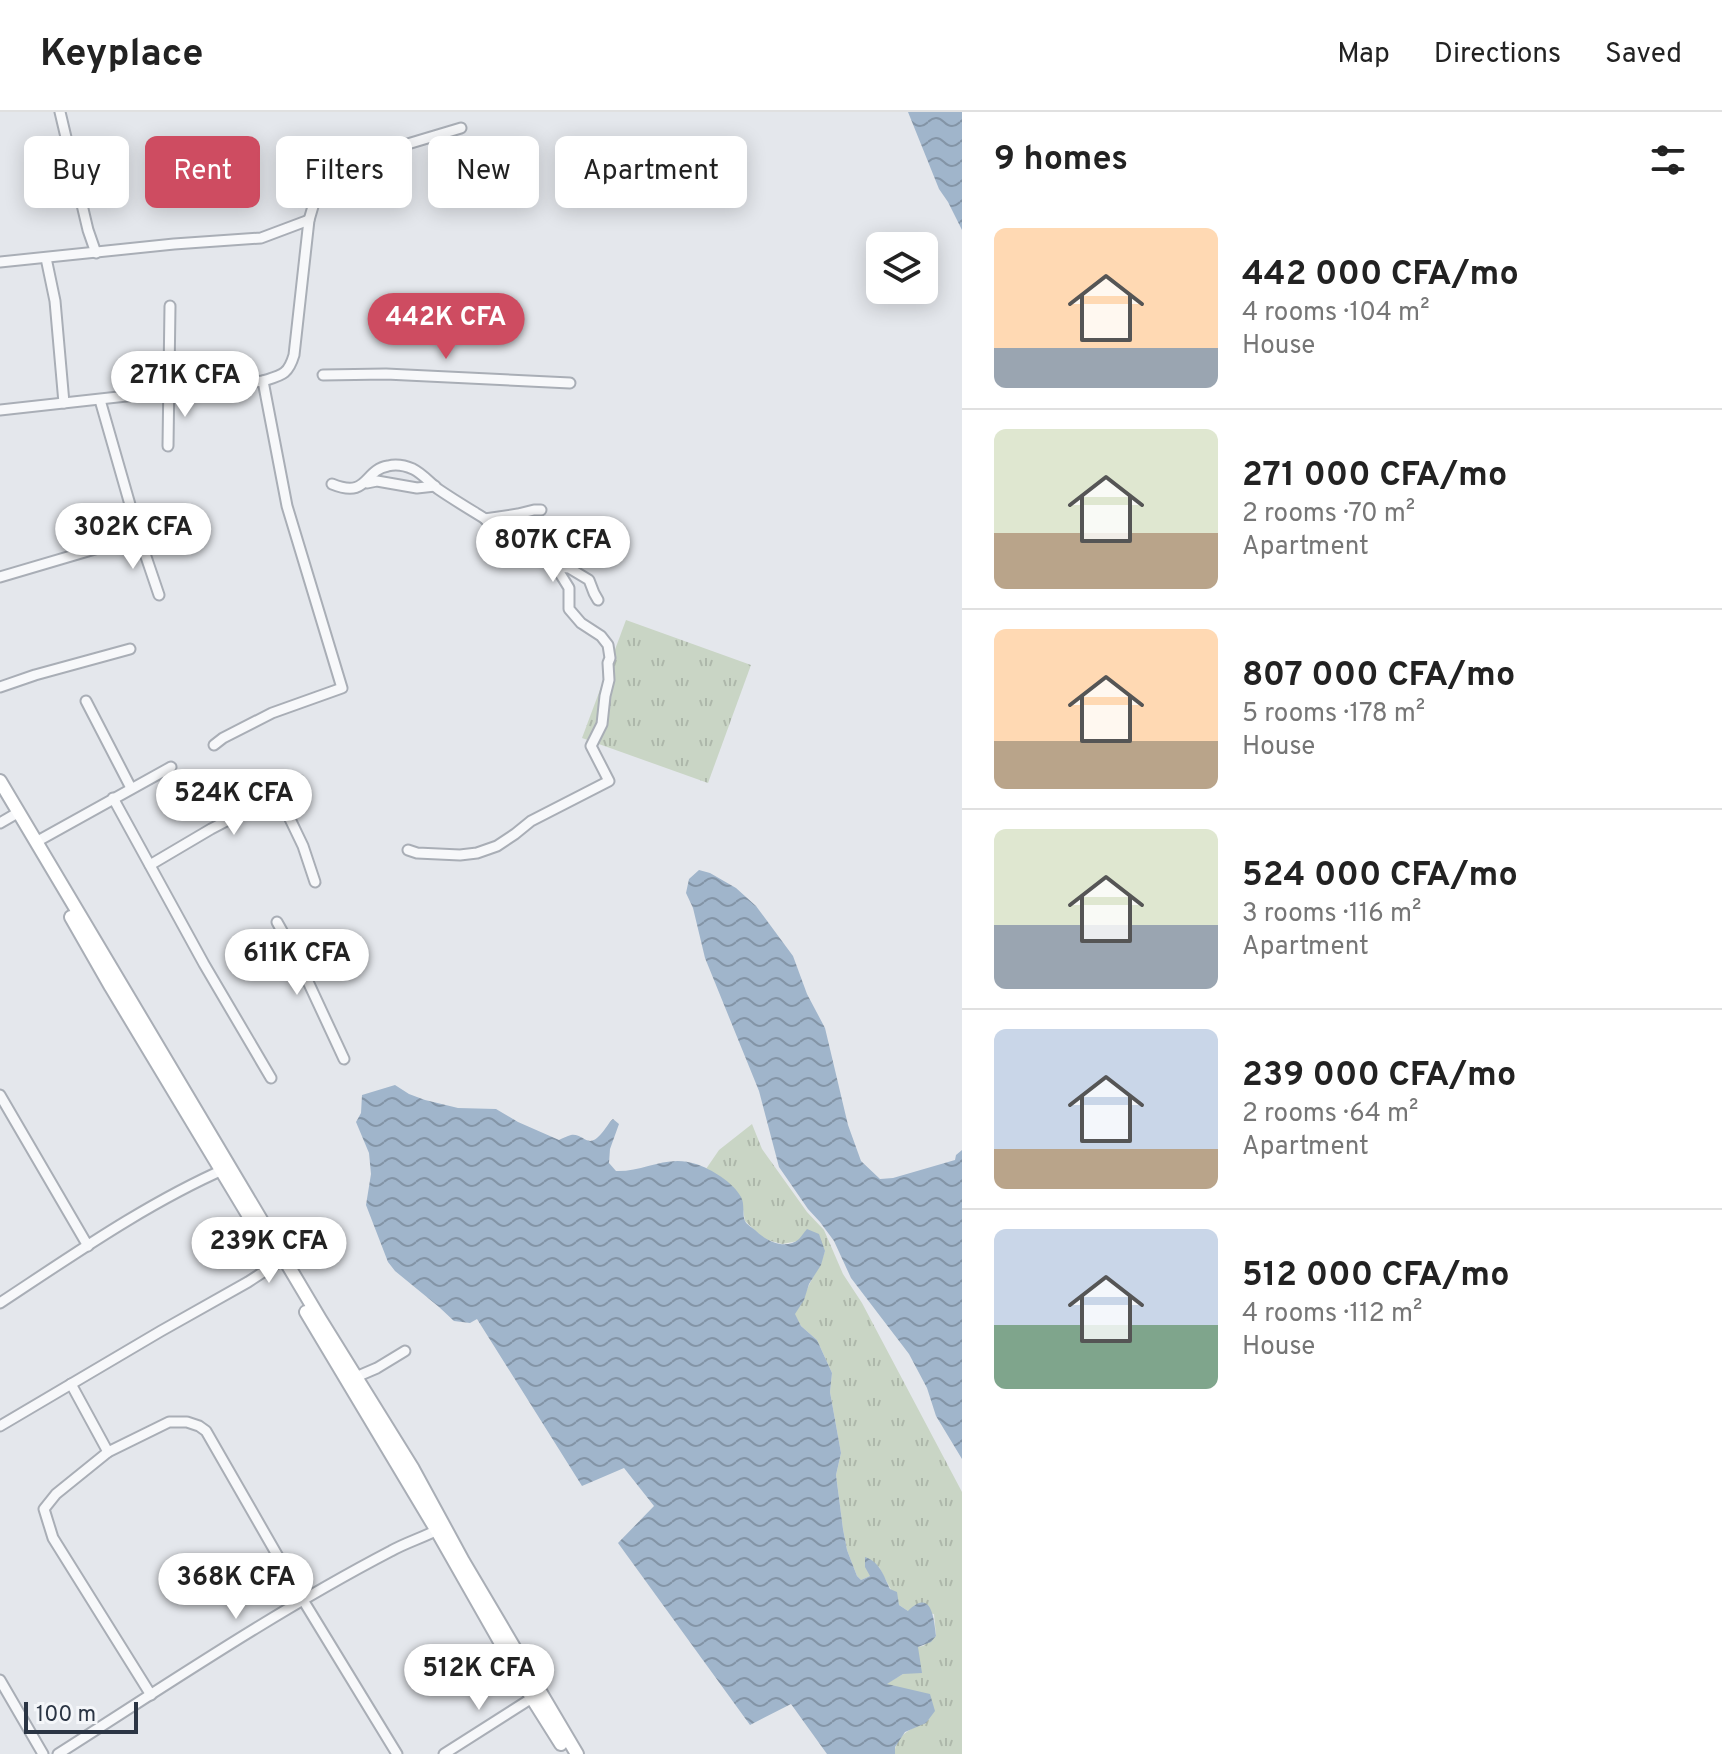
<!DOCTYPE html>
<html lang="en">
<head>
<meta charset="utf-8">
<style>
  body { margin:0; font-family:Overpass,sans-serif; background:#f6f6f6; color:#222; height:100vh; display:flex; flex-direction:column; font-size:30px; white-space:nowrap }
  * { box-sizing:border-box; margin:0 }
  p { font-size:26px; color:#767676 }
  .icon { flex:none; width:44px; height:44px; fill:none; stroke:currentColor; stroke-width:2; stroke-linecap:round; stroke-linejoin:round }
  .map { position:relative; flex:1; overflow:hidden }
  .details { display:flex; flex-direction:column; background:#fff; width:760px }
  .details>* { flex:none }
  .top-card { position:absolute; left:24px; top:24px; width:760px; height:72px; display:flex; gap:16px }
  .controls { position:absolute; left:866px; top:120px; display:grid; gap:16px }
  .controls a { display:grid; place-items:center; width:72px; height:72px; border-radius:12px; background:#fff; box-shadow:0 4px 20px #0003; font-size:40px }
  .scale { position:absolute; left:24px; bottom:20px; width:114px; box-sizing:border-box; padding-left:8px; border:4px solid #2b3544; border-top:0; font-size:22px; line-height:28px; white-space:nowrap; color:#2b3544; -webkit-text-stroke:6px #f4f6f9; paint-order:stroke }
  .price { position:absolute; translate:-50% -68px; padding:0 18px; border-radius:28px; background:#fff; color:#222; font-size:26px; line-height:52px; filter:drop-shadow(0 2px 4px #0008) }
  .price::after { content:''; position:absolute; left:50%; top:48px; width:24px; height:18px; margin-left:-12px; background:inherit; clip-path:polygon(0 0,100% 0,50% 100%) }
  .price.on { background:#ce4c61; color:#fff }
  ul { padding:0; list-style:none }
  li { display:flex; align-items:center; gap:24px; height:200px; padding:0 32px }
  li+li { border-top:2px solid #e0e0e0 }
  li span { display:grid; place-items:center; flex:none; width:224px; height:160px; border-radius:12px; color:#555 }
  li>.icon { margin-inline-start:auto }
  span .icon { width:96px; height:96px; fill:#fffc; stroke-width:1 }
  li b { font-size:34px }
  h2 { display:flex; justify-content:space-between; align-items:center; height:96px; padding:0 32px; font-size:34px }
  .chip { padding:0 28px; border-radius:12px; background:#fff; box-shadow:0 4px 20px #0003; font-size:28px; line-height:72px }
  .chip.on { background:#ce4c61; color:#fff }
  header { display:flex; align-items:center; gap:48px; box-sizing:border-box; height:112px; padding:0 40px; background:#fff; border-bottom:2px solid #e0e0e0 }
  header strong { font-size:38px }
  nav { display:flex; gap:44px; margin-inline-start:auto; font-size:28px }
  main { display:flex; flex:1; min-height:0 }
  .map>svg:first-child { display:block }
  .grass { fill:url(#grass-tufts) }
  .water { fill:url(#water-waves) }
  .lines { fill:none; stroke-linecap:round; stroke-linejoin:round }
  .street-casing { stroke:#a9aeb6; stroke-width:13 }
  .secondary-casing { stroke:#a9aeb6; stroke-width:16 }
  .street { stroke:#f7f8fa; stroke-width:9 }
  .secondary { stroke:#fff; stroke-width:12 }
</style>
</head>
<body>
<header>
<strong>Keyplace</strong>
<nav><a>Map</a><a>Directions</a><a>Saved</a></nav>
</header>
<main>
<div class="map">
<svg width="962" height="1642" viewBox="0 0 962 1642">
  <defs>
    <pattern id="grass-tufts" width="24" height="20" patternUnits="userSpaceOnUse" patternTransform="scale(2)"><rect width="24" height="20" fill="#c9d5c5"/><path d="M3 7l-1-3M5 7V3M7 7l1-3M15 17l-1-3M17 17v-4M19 17l1-3" fill="none" stroke="#adb7aa"/></pattern>
    <pattern id="water-waves" width="16" height="10" patternUnits="userSpaceOnUse" patternTransform="scale(2)"><rect width="16" height="10" fill="#a0b5cb"/><path d="M0 5q4-4 8 0t8 0" fill="none" stroke="#8394a6"/></pattern>
  </defs>
  <rect width="100%" height="100%" fill="#e4e7ec"/>
  <g class="grass">
    <path d="M626 508 751 553 708 671 582 626Z"/>
    <path d="M752 1012 762 1037 807 1100 824 1118 843 1162 862 1191 962 1380V1642H895C894 1624 911 1616 926 1611L886 1572 903 1562 919 1545 917 1535 923 1534 936 1524 934 1502 908 1499 899 1493 879 1455 870 1464 861 1468 857 1464 847 1438 843 1417 836 1363 841 1341 830 1280 832 1261 817 1228 801 1214 794 1202C801 1192 805 1182 810 1171 816 1160 821 1151 825 1139L798 1129 782 1132 764 1127 745 1109 741 1086 727 1070 706 1057 719 1038Z"/>
  </g>
  <g class="water">
    <path d="M908 0H962V118L948 90 939 77Z"/>
    <path d="M699 758 710 761 736 776 756 794 793 844 807 882 825 916 848 1013 861 1049 880 1067 893 1066 955 1048 956 1043 962 1038V1347L936 1304 927 1276 909 1242 851 1166 834 1129 820 1110 808 1097 779 1055 759 979 705 846 693 796 686 781 689 767Z"/>
    <path d="M395 973 409 982 425 988 458 996 496 997 518 1010 559 1028C563 1026 567 1024 571 1023 584 1021 587 1038 601 1022 606 1017 608 1011 613 1007L619 1012 610 1037 609 1051 616 1059C644 1060 667 1042 696 1052 711 1057 733 1070 741 1085 745 1092 742 1103 745 1109 747 1113 752 1115 755 1118 765 1128 785 1139 799 1127 802 1124 804 1120 807 1117L819 1122 825 1139 821 1153 809 1172 804 1188 795 1202 801 1214 817 1228 832 1261 830 1280 841 1341 836 1363 843 1417 847 1438 857 1464 861 1468 870 1464 865 1455V1445C880 1450 884 1464 890 1477L897 1480 899 1493 908 1499C932 1475 934 1508 936 1524L931 1530 918 1535 922 1561 903 1562 887 1572 930 1582 935 1599 926 1611 905 1620 895 1635V1642H827L791 1592 750 1613 618 1431 654 1394 624 1356 582 1374 477 1207 470 1211 454 1209 439 1195 395 1159 388 1150 366 1093 371 1062 369 1041 356 1010 361 1001 362 983Z"/>
  </g>
  <g class="lines">
    <defs>
      <g id="street">
        <path d="M60 0 88 118 96 141"/>
        <path d="M46 146 55 189 64 291"/>
        <path d="M0 150 174 132 261 126 309 108"/>
        <path d="M323 263 386 262 570 271"/>
        <path d="M100 288 139 424 159 483"/>
        <path d="M0 298 263 269C282 263 288 263 294 243L309 108 319 74 326 61 334 54 461 16"/>
        <path d="M168 334 170 194"/>
        <path d="M367 371 377 369 417 376 435 374"/>
        <path d="M332 372C369 387 363 358 388 354 396 352 406 354 413 357 423 362 430 371 438 377 454 388 471 398 487 408"/>
        <path d="M515 434 500 423 485 407 518 402 534 398H541"/>
        <path d="M508 442 525 437 556 455 569 456 589 468 594 481 598 488"/>
        <path d="M0 465 139 424"/>
        <path d="M0 575 35 563 130 537"/>
        <path d="M86 589 131 676"/>
        <path d="M214 633 223 626 272 601 342 576 287 394 263 269"/>
        <path d="M278 682 303 734 315 770"/>
        <path d="M113 686 204 852 271 966"/>
        <path d="M0 711 19 700"/>
        <path d="M36 730 171 655"/>
        <path d="M408 738 417 741 460 743 477 741 497 734 515 722 531 709 609 669 591 634 602 612 605 584 609 568 608 551 610 546 608 533 601 524 581 511 569 497V476L556 455"/>
        <path d="M150 753 211 717 278 682 299 668"/>
        <path d="M277 810 297 846 344 947"/>
        <path d="M0 983 88 1134"/>
        <path d="M0 1191C73 1143 147 1091 227 1056"/>
        <path d="M356 1265 377 1256 405 1239"/>
        <path d="M71 1272 108 1340"/>
        <path d="M0 1314 161 1219 248 1170 277 1151"/>
        <path d="M0 1568 43 1642"/>
        <path d="M151 1583 53 1426 44 1397 56 1382 108 1340 169 1310H187L199 1314 206 1319 303 1488 397 1642"/>
        <path d="M58 1642C168 1572 276 1499 391 1439 407 1430 425 1425 441 1416"/>
        <path d="M444 1642 532 1586"/>
      </g>
      <g id="secondary">
        <path d="M0 669 320 1207 413 1357 463 1449 577 1642"/>
        <path d="M71 805 111 875 274 1146"/>
        <path d="M306 1200 437 1419 532 1586 561 1632"/>
      </g>
    </defs>
    <use href="#street" class="street-casing"/>
    <use href="#secondary" class="secondary-casing"/>
    <use href="#street" class="street"/>
    <use href="#secondary" class="secondary"/>
  </g>
</svg>
<div class="controls">
<a><svg class="icon" aria-label="layers" viewBox="0 0 24 24"><path d="M12 4l9 5-9 5-9-5zM3 14l9 5 9-5"/></svg></a>
</div>
<div class="scale">100 m</div>
<b class="price on" style="left:446px;top:249px">442K CFA</b>
<b class="price" style="left:185px;top:307px">271K CFA</b>
<b class="price" style="left:133px;top:459px">302K CFA</b>
<b class="price" style="left:553px;top:472px">807K CFA</b>
<b class="price" style="left:234px;top:725px">524K CFA</b>
<b class="price" style="left:297px;top:885px">611K CFA</b>
<b class="price" style="left:269px;top:1173px">239K CFA</b>
<b class="price" style="left:236px;top:1509px">368K CFA</b>
<b class="price" style="left:479px;top:1600px">512K CFA</b>
<div class="top-card">
<a class="chip">Buy</a>
<a class="chip on">Rent</a>
<a class="chip">Filters</a>
<a class="chip">New</a>
<a class="chip">Apartment</a>
</div>
</div>
<section class="details">
<h2>9 homes<svg class="icon" aria-label="filters" viewBox="0 0 24 24"><path d="M4 7h16M4 17h16"/><circle cx="9" cy="7" r="2"/><circle cx="15" cy="17" r="2"/></svg></h2>
<ul>
<li><span style="background:linear-gradient(#ffd9b3 75%,#9aa5b1 0)"><svg class="icon" aria-label="home" viewBox="0 0 24 24"><path d="M3 11l9-7 9 7M6 9v11h12V9"/></svg></span><div><b>442 000 CFA/mo</b><p>4 rooms · 104 m²</p><p>House</p></div></li>
<li><span style="background:linear-gradient(#dfe7d0 65%,#b9a48a 0)"><svg class="icon" aria-label="home" viewBox="0 0 24 24"><path d="M3 11l9-7 9 7M6 9v11h12V9"/></svg></span><div><b>271 000 CFA/mo</b><p>2 rooms · 70 m²</p><p>Apartment</p></div></li>
<li><span style="background:linear-gradient(#ffd9b3 70%,#b9a48a 0)"><svg class="icon" aria-label="home" viewBox="0 0 24 24"><path d="M3 11l9-7 9 7M6 9v11h12V9"/></svg></span><div><b>807 000 CFA/mo</b><p>5 rooms · 178 m²</p><p>House</p></div></li>
<li><span style="background:linear-gradient(#dfe7d0 60%,#9aa5b1 0)"><svg class="icon" aria-label="home" viewBox="0 0 24 24"><path d="M3 11l9-7 9 7M6 9v11h12V9"/></svg></span><div><b>524 000 CFA/mo</b><p>3 rooms · 116 m²</p><p>Apartment</p></div></li>
<li><span style="background:linear-gradient(#c9d6e8 75%,#b9a48a 0)"><svg class="icon" aria-label="home" viewBox="0 0 24 24"><path d="M3 11l9-7 9 7M6 9v11h12V9"/></svg></span><div><b>239 000 CFA/mo</b><p>2 rooms · 64 m²</p><p>Apartment</p></div></li>
<li><span style="background:linear-gradient(#c9d6e8 60%,#7fa58c 0)"><svg class="icon" aria-label="home" viewBox="0 0 24 24"><path d="M3 11l9-7 9 7M6 9v11h12V9"/></svg></span><div><b>512 000 CFA/mo</b><p>4 rooms · 112 m²</p><p>House</p></div></li>
</ul>
</section>
</main>
</body>
</html>
